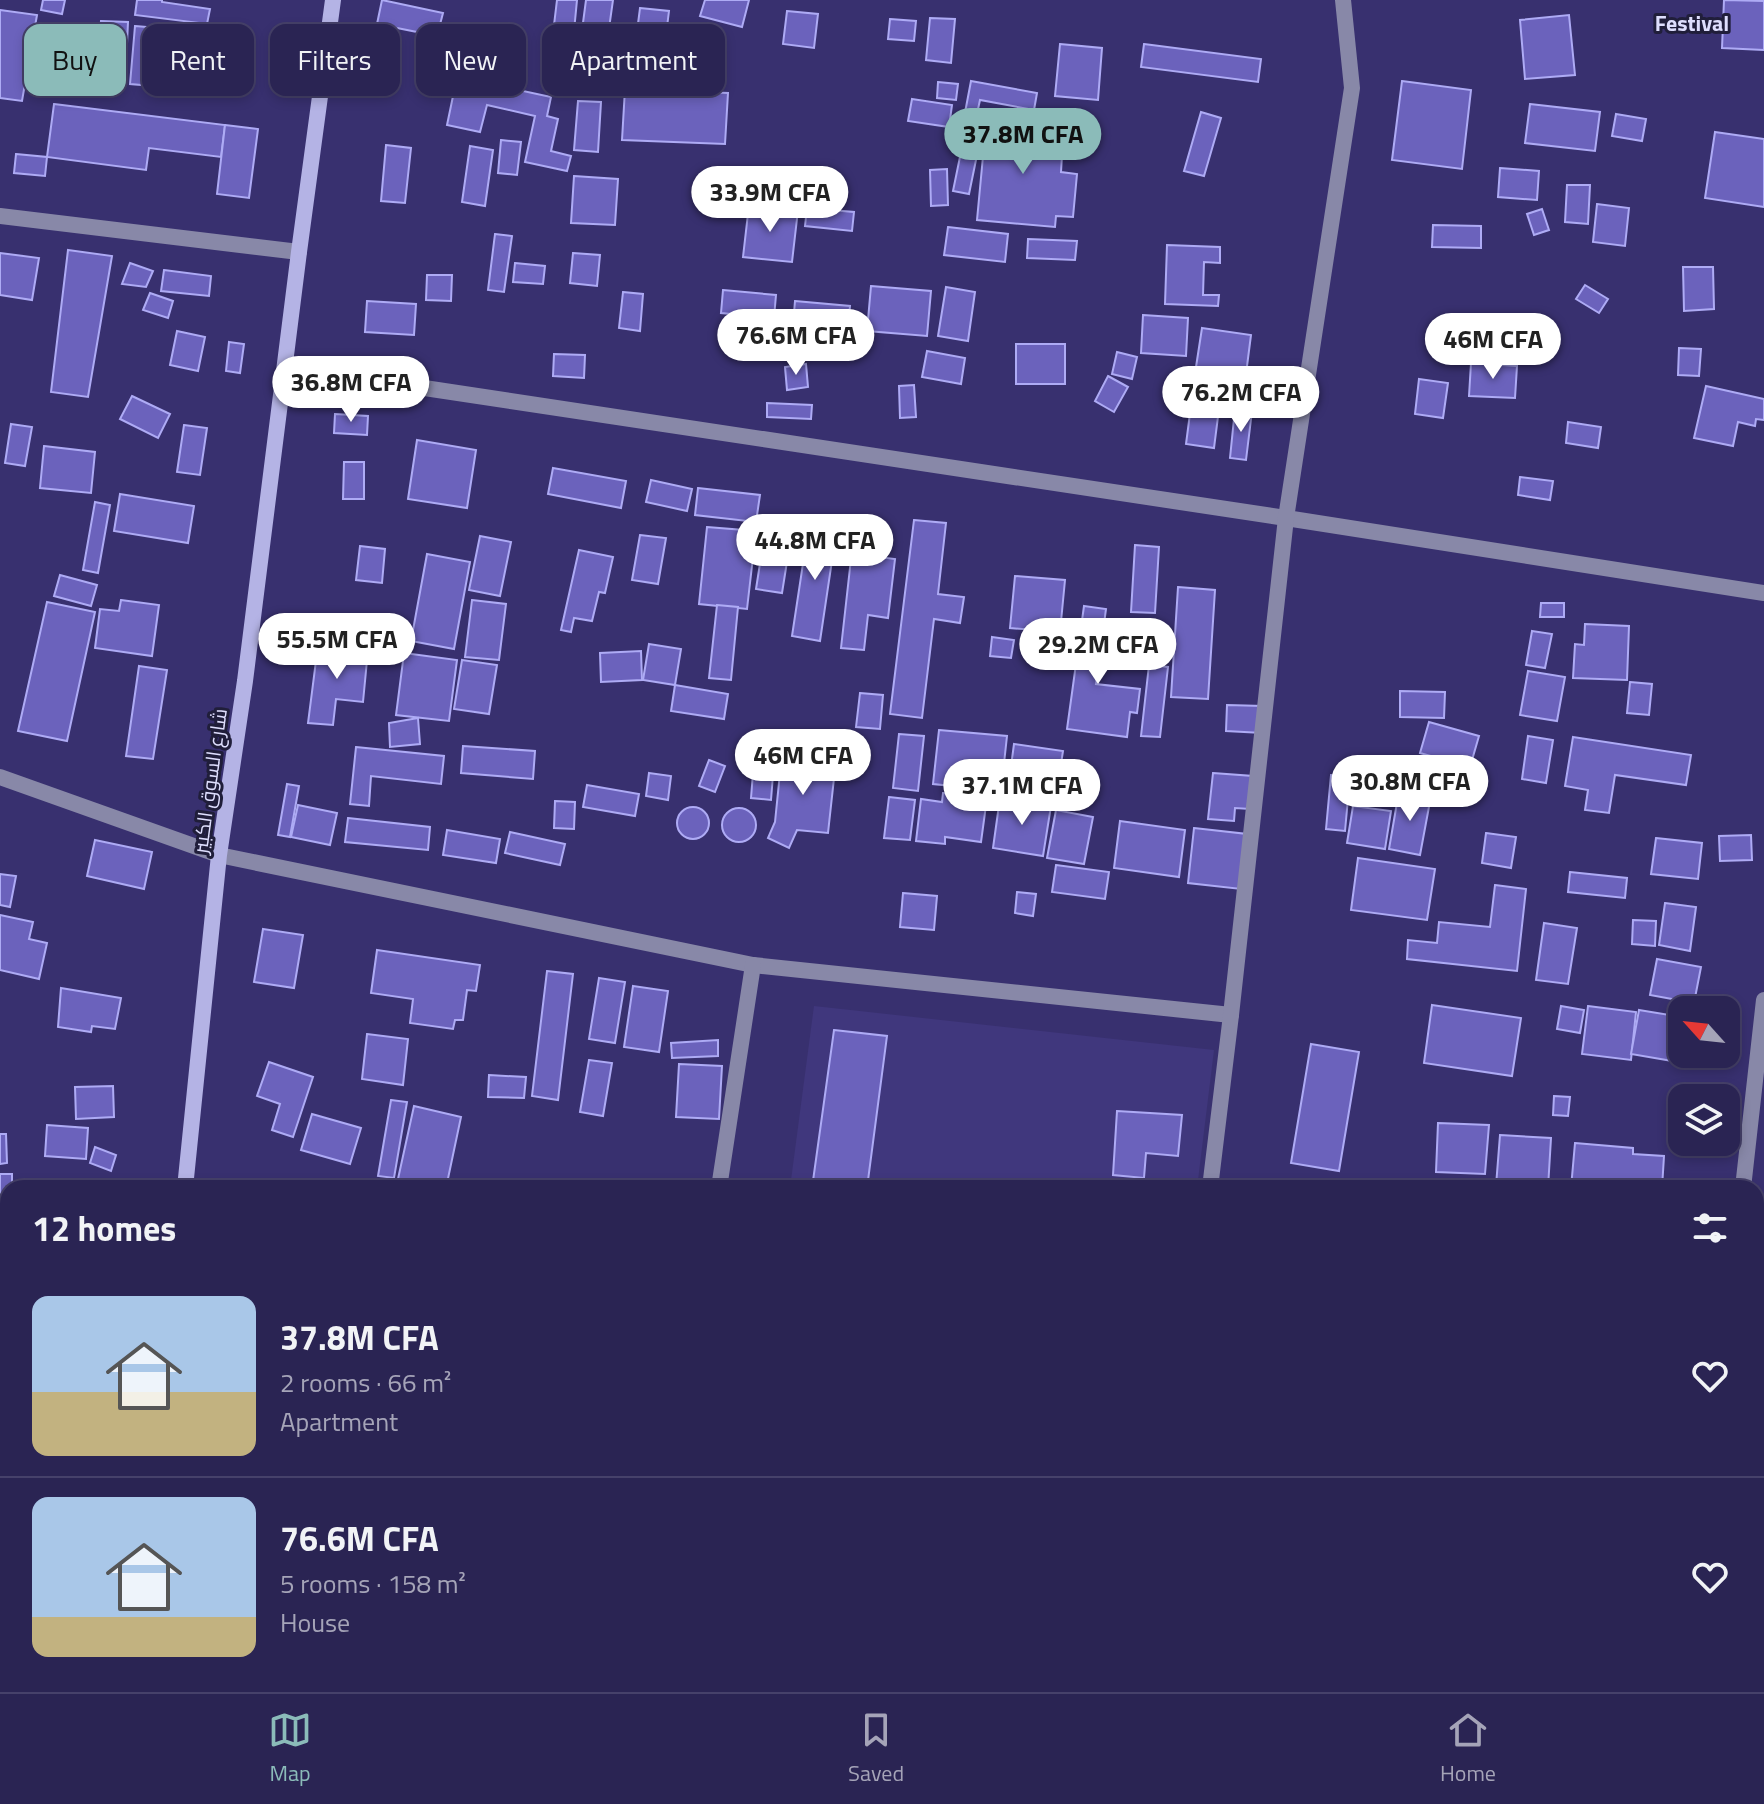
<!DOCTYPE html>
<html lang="en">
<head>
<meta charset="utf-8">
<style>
  body { margin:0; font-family:"Titillium Web",Cairo,sans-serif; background:#322c5a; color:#f1f3f6; height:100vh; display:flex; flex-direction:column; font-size:30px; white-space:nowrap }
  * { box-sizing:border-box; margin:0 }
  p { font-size:26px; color:#a5a4b8 }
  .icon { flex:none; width:44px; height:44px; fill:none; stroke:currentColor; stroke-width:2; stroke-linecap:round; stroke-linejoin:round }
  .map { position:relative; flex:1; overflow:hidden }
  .sheet { position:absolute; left:0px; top:1180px; width:1764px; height:512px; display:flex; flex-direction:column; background:#2a2453; border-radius:24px 24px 0 0; box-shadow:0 4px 12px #0003,0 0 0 2px #46416a }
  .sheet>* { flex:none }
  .hud { position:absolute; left:24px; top:24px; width:800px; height:72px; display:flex; gap:16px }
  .needle { width:52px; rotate:297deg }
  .buttons { position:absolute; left:1668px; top:996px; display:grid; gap:16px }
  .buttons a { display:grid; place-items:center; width:72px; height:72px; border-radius:16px; background:#2a2453; box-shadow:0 4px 12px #0003,0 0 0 2px #46416a; font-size:40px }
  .price { position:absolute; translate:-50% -68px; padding:0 18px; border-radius:28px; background:#fff; color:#222; font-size:26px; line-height:52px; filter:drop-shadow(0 2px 4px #0008) }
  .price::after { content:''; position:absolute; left:50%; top:48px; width:24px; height:18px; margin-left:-12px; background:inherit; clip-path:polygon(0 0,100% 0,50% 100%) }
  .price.on { background:#8bbbb9; color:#111 }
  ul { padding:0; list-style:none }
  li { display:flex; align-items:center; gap:24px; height:200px; padding:0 32px }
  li+li { border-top:2px solid #46416a }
  li span { display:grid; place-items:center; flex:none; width:224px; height:160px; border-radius:16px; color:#555 }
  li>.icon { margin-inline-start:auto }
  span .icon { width:96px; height:96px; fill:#fffc; stroke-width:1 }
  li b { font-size:34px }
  h2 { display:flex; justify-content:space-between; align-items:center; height:96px; padding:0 32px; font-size:34px }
  .tag { padding:0 28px; border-radius:16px; background:#2a2453; box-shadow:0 4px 12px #0003,0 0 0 2px #46416a; font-size:28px; line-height:72px }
  .tag.on { background:#8bbbb9; color:#111 }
  .dock { display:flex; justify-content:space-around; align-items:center; height:112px; border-top:2px solid #46416a; background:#2a2453; font-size:22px; color:#a5a4b8 }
  .dock a { display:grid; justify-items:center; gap:4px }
  .dock .on { color:#8bbbb9 }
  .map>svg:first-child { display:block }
  .built { fill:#40377d }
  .building { fill:#6b62bc; stroke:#aeabf5; stroke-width:2 }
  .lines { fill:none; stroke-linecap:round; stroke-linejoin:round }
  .street { stroke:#8888a8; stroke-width:16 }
  .secondary { stroke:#b4b3e5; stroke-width:16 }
  .labels { text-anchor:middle; stroke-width:6; stroke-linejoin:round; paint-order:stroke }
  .street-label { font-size:20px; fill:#dedefd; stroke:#201e3a }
  .neighbourhood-label { font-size:22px; font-weight:bold; fill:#dedefd; stroke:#201e3a }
</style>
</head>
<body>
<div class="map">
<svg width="1764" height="1692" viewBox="0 0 1764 1692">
  <rect width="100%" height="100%" fill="#38306f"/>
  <path class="built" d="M814 1006 1214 1050 1197 1188H790Z"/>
  <g class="building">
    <path d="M43 0H65L62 14 41 10Z"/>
    <path d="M137 0H162V2L210 9 207 24 135 15Z"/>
    <path d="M382 0 443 13 437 36 377 24Z"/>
    <path d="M557 0H577L572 52 551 50Z"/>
    <path d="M586 0H613L603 71 577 68Z"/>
    <path d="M705 0H749L742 27 700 16Z"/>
    <path d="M1724 0 1764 1V50L1722 48Z"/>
    <path d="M640 8 669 11 664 51 635 47Z"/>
    <path d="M0 10 37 15 22 101 0 98Z"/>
    <path d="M787 11 818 14 814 48 783 44Z"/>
    <path d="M1569 15 1575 75 1525 79 1520 20Z"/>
    <path d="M930 18 955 19 951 63 926 60Z"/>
    <path d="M890 19 916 21 914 41 888 39Z"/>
    <path d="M101 21 128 22 127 44 99 43Z"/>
    <path d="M135 26 182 30 176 88 130 84Z"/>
    <path d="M216 30 248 34 242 80 210 77Z"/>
    <path d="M685 38 706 40 701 83 680 81Z"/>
    <path d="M1060 44 1102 48 1098 100 1055 96Z"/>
    <path d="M1144 44 1261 59 1258 82 1141 67Z"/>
    <path d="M616 54 666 58 664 81 614 77Z"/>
    <path d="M457 77 551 97 547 116 558 119 551 151 571 156 567 171 525 162 535 116 487 105 480 132 447 125Z"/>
    <path d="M971 81 1037 93 1034 110 980 100 971 141 960 139Z"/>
    <path d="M1402 81 1471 90 1462 169 1392 160Z"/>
    <path d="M938 82 958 84 956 100 937 98Z"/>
    <path d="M625 89 728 93 725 144 622 140Z"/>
    <path d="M912 99 952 105 949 127 908 121Z"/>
    <path d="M578 101 601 102 598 152 574 150Z"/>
    <path d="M54 104 225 125 221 157 149 148 146 170 47 157Z"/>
    <path d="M1530 104 1600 112 1595 151 1525 143Z"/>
    <path d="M1201 112 1221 118 1204 176 1184 171Z"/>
    <path d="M987 114 1026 118 1025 136 1063 139 1061 172 1077 174 1073 217 1056 216 1055 227 977 220Z"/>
    <path d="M1616 114 1646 119 1642 141 1612 136Z"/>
    <path d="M225 125 258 129 249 198 217 194Z"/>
    <path d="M1715 132 1764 139V207L1705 198Z"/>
    <path d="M501 140 521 142 517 175 498 173Z"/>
    <path d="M386 145 411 148 405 203 381 201Z"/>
    <path d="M470 146 493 150 485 206 462 202Z"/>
    <path d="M961 152 977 155 969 194 953 191Z"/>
    <path d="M16 154 47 157 45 176 14 173Z"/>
    <path d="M1500 168 1539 171 1537 200 1498 197Z"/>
    <path d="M947 169 948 205 931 206 930 170Z"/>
    <path d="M574 176 618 179 615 225 571 223Z"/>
    <path d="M1567 185H1590L1588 224 1565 222Z"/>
    <path d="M1597 204 1629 208 1625 246 1593 242Z"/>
    <path d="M749 205 798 210 792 262 743 257Z"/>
    <path d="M807 208 854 212 852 231 805 226Z"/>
    <path d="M1542 209 1549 230 1534 235 1527 214Z"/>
    <path d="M1433 225 1481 226V248L1432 247Z"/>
    <path d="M948 227 1008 234 1005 262 944 255Z"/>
    <path d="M495 234 512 236 504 292 488 290Z"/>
    <path d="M1028 239 1077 241 1075 260 1027 258Z"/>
    <path d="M1167 245 1220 247V263L1204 262 1203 295H1219L1218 306 1165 304Z"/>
    <path d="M68 250 112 256 88 397 51 392Z"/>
    <path d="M0 253 39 258 32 300 0 295Z"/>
    <path d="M573 253 600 255 597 286 570 283Z"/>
    <path d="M130 263 153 271 146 287 122 284Z"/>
    <path d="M515 263 545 266 543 284 513 282Z"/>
    <path d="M1683 267H1713L1714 309 1684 311Z"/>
    <path d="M164 270 211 276 209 296 161 291Z"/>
    <path d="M427 275H452L451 301 426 300Z"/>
    <path d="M1585 285 1608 299 1599 313 1576 299Z"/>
    <path d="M871 286 931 291 927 336 867 331Z"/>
    <path d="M946 287 975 292 968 341 938 336Z"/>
    <path d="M723 290 776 295 774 318 721 313Z"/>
    <path d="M623 292 643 294 640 331 619 328Z"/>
    <path d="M150 293 173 301 168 318 143 310Z"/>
    <path d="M367 301 416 304 414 335 365 332Z"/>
    <path d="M795 301 850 306 846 353 791 348Z"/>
    <path d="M1143 315 1188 318 1186 356 1141 353Z"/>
    <path d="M1202 328 1251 335 1246 374 1196 367Z"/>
    <path d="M177 331 205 337 198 371 170 365Z"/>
    <path d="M229 342 244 344 240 373 226 371Z"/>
    <rect x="1016" y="344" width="49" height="40"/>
    <path d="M1679 348 1701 349 1699 376 1678 375Z"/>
    <path d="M927 351 965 358 961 384 922 377Z"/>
    <path d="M1117 352 1137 357 1132 379 1112 374Z"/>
    <path d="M554 354 585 355 584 378 553 376Z"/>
    <path d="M1471 363 1517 366 1515 398 1469 396Z"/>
    <path d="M806 364 808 387 787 390 785 367Z"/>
    <path d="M1108 376 1128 387 1114 412 1095 401Z"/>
    <path d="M1419 379 1448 383 1443 418 1415 414Z"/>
    <path d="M914 385 916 417 900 418 899 386Z"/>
    <path d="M1706 386 1764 399V420L1756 419 1755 426 1738 422 1733 446 1694 438Z"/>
    <path d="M132 396 170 414 158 438 120 419Z"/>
    <path d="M1192 398 1220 401 1214 448 1186 444Z"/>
    <path d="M767 403 812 405 811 419 767 417Z"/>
    <path d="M1235 409 1252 411 1246 460 1230 458Z"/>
    <path d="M335 414 368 416 367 435 334 433Z"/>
    <path d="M1568 422 1601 427 1598 448 1566 443Z"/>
    <path d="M11 424 32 427 25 466 5 463Z"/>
    <path d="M184 425 207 428 200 475 177 472Z"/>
    <path d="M417 440 476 450 467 508 408 499Z"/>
    <path d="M44 446 95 452 91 493 40 488Z"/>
    <path d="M344 462H364V499H343Z"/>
    <path d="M553 468 626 481 621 508 548 494Z"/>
    <path d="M1520 477 1553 481 1550 500 1518 495Z"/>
    <path d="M651 480 692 489 687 511 646 502Z"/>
    <path d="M698 488 760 495 756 522 695 515Z"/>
    <path d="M120 494 194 506 188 543 114 531Z"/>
    <path d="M95 502 110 505 98 573 83 570Z"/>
    <path d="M767 519 793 524 782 593 756 589Z"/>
    <path d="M914 520 946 523 938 594 964 597 960 623 934 619 922 718 890 714Z"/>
    <path d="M809 524 837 527 820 641 792 636Z"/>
    <path d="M707 527 756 531 747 609 699 604Z"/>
    <path d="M640 535 666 538 658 584 632 580Z"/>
    <path d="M480 536 511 542 500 596 469 590Z"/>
    <path d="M853 541 880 543 879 557 895 559 888 618 868 615 864 650 841 648Z"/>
    <path d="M1135 545 1159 547 1155 613 1131 612Z"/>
    <path d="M360 546 385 549 382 583 356 580Z"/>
    <path d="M579 550 613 557 605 593 599 592 592 621 574 618 571 632 561 630Z"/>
    <path d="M427 554 470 562 454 649 411 641Z"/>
    <path d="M60 575 97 585 91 606 54 596Z"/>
    <path d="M1015 576 1065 580 1060 632 1010 628Z"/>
    <path d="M1178 587 1215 590 1208 699 1171 697Z"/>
    <path d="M121 600 159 605 152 656 95 648 100 609 119 611Z"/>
    <path d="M472 600 506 604 499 660 465 657Z"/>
    <path d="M47 602 95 612 67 741 18 731Z"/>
    <path d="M1541 603H1564V617H1540Z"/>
    <path d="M717 605 738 607 731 680 709 678Z"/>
    <path d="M1084 606 1106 609 1096 684 1140 689 1137 713 1130 712 1127 737 1067 729Z"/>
    <path d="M1585 624 1629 626 1627 680 1573 678 1575 644 1584 645Z"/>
    <path d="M1532 631 1552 634 1545 668 1526 665Z"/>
    <path d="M992 637 1014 640 1011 658 990 656Z"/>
    <path d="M649 644 681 649 675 685 643 680Z"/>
    <path d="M318 645 368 650 363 702 336 699 333 725 308 723Z"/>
    <path d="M641 651 642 680 601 682 600 653Z"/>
    <path d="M404 653 457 660 449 721 396 715Z"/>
    <path d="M462 660 497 665 489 714 454 709Z"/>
    <path d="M1149 665 1168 667 1160 737 1141 736Z"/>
    <path d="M139 666 167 670 153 759 126 756Z"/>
    <path d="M1528 671 1565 677 1557 721 1520 715Z"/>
    <path d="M1630 682 1652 684 1649 715 1627 713Z"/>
    <path d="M675 685 728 694 724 719 671 711Z"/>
    <path d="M1400 691 1445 692 1444 718 1400 717Z"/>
    <path d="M860 693 883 695 880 729 856 727Z"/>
    <path d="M1227 705 1263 706 1262 733 1226 731Z"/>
    <path d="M418 718 420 744 390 747 389 723Z"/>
    <path d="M1429 722 1479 736 1470 767 1420 753Z"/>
    <path d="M939 730 1007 736 1001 791 933 784Z"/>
    <path d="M899 734 924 736 918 791 893 788Z"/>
    <path d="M1528 736 1553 740 1546 783 1522 779Z"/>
    <path d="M1573 737 1691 755 1686 785 1615 775 1609 813 1585 810 1588 790 1565 786Z"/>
    <path d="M1014 744 1063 751 1056 796 1008 789Z"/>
    <path d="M463 746 535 751 533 779 461 773Z"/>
    <path d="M356 747 444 756 441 784 371 776 369 806 350 804Z"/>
    <path d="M760 750H772V768H759Z"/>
    <path d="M782 753 836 760 828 833 797 830 789 848 768 838 775 822Z"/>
    <path d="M709 760 725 766 715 792 699 786Z"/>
    <path d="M649 773 671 776 668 800 646 796Z"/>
    <path d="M753 773 773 775 771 800 751 798Z"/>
    <path d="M1213 773 1253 776 1250 809 1235 808 1234 821 1208 819Z"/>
    <path d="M1331 775 1350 777 1345 831 1326 829Z"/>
    <path d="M287 784 299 786 290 837 278 835Z"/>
    <path d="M587 785 639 794 635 816 583 807Z"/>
    <path d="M1399 791 1431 796 1420 855 1389 849Z"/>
    <path d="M943 793 987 798 981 842 945 837V844L916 841 921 799 942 802Z"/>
    <path d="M889 797 915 800 910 840 884 838Z"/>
    <path d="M1000 798 1051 806 1043 856 993 848Z"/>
    <path d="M555 801 575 802 574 829 554 828Z"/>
    <path d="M298 805 337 813 330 845 291 837Z"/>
    <path d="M1353 806 1391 811 1385 849 1347 843Z"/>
    <circle cx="693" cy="823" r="16"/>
    <circle cx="739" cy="825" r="17"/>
    <path d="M1056 810 1093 817 1084 864 1047 858Z"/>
    <path d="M348 818 430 827 428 850 345 842Z"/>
    <path d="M1120 821 1185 830 1179 877 1114 868Z"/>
    <path d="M1194 828 1247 834 1241 889 1188 883Z"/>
    <path d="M447 830 500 839 496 863 443 855Z"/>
    <path d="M510 832 565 844 560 865 505 853Z"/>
    <path d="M1486 833 1516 837 1511 868 1482 863Z"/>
    <path d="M1751 835 1752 860 1720 861 1719 836Z"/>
    <path d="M1656 838 1702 843 1698 879 1651 874Z"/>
    <path d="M95 840 152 852 144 889 87 876Z"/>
    <path d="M1358 858 1435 869 1427 920 1351 910Z"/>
    <path d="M1056 865 1109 872 1105 899 1052 892Z"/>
    <path d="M1570 872 1627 878 1625 898 1568 892Z"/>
    <path d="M0 874 16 876 10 907 0 905Z"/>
    <path d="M1495 885 1526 889 1517 971 1407 959 1408 940 1437 943 1439 922 1490 927Z"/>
    <path d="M1017 892 1036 894 1033 916 1015 913Z"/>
    <path d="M903 893 937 896 934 930 900 927Z"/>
    <path d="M1665 903 1696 907 1690 951 1659 945Z"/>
    <path d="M0 915 33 922 29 939 47 943 39 979 0 970Z"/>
    <path d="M1633 920 1656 921 1655 946 1632 944Z"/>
    <path d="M1544 923 1577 928 1568 984 1536 980Z"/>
    <path d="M263 929 303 935 294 988 254 982Z"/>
    <path d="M377 950 480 965 476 991 467 990 463 1020H455L453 1029 410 1023 413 999 371 993Z"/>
    <path d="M1657 959 1701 967 1694 1003 1650 995Z"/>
    <path d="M547 971 573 974 558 1100 532 1096Z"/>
    <path d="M599 978 625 982 615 1043 589 1039Z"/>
    <path d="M633 986 668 991 659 1052 624 1047Z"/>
    <path d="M61 988 121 998 115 1029 92 1026 91 1032 58 1027Z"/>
    <path d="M1432 1005 1521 1018 1512 1076 1424 1063Z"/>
    <path d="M1561 1006 1584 1010 1580 1033 1557 1029Z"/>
    <path d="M1588 1006 1636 1012 1631 1060 1582 1054Z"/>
    <path d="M1639 1010 1682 1017V1054H1685L1684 1063 1631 1054Z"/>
    <path d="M834 1030 887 1036 867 1188H812Z"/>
    <path d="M367 1034 408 1039 403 1085 362 1079Z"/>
    <path d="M718 1040V1056L672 1058 671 1043Z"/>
    <path d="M1311 1044 1359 1052 1339 1171 1291 1163Z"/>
    <path d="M589 1060 612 1063 603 1116 580 1112Z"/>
    <path d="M269 1062 313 1077 293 1137 272 1130 280 1104 257 1096Z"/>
    <path d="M679 1064 722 1066 719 1119 676 1117Z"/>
    <path d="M489 1075 526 1077 524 1098 488 1097Z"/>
    <path d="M113 1086 114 1117 76 1119 75 1087Z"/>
    <path d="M1554 1096 1570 1097 1568 1116 1553 1115Z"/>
    <path d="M391 1100 407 1102 394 1178 378 1176Z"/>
    <path d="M414 1106 461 1117 446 1188H396Z"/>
    <path d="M1117 1111 1182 1115 1178 1156 1146 1153 1144 1178 1113 1175Z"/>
    <path d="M312 1114 361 1128 350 1164 301 1150Z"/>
    <path d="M1438 1123 1489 1125 1485 1174 1436 1172Z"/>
    <path d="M47 1125 88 1128 86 1159 45 1156Z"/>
    <path d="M0 1134H6L7 1163 0 1164Z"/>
    <path d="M1500 1135 1551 1138 1548 1188 1496 1186Z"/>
    <path d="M1575 1143 1633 1148V1154L1664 1156 1662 1188H1571Z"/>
    <path d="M95 1147 116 1155 111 1171 90 1163Z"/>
    <path d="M0 1174H12V1188H8V1206L0 1207Z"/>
    <path d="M1372 1181 1400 1183V1188H1372Z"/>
    <path d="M0 1287 8 1289V1338L0 1337Z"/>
    <path d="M0 1352 8 1353V1377L0 1376Z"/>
    <path d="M1756 1676 1764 1677V1692H1739L1740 1684H1756Z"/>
    <path d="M677 1684H730L728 1692H676Z"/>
    <path d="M1246 1684H1270L1268 1692H1244Z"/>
    <path d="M1475 1684H1535L1534 1692H1474Z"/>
  </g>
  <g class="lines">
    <g class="street">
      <path d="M0 216 299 252"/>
      <path d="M285 367 1286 518 1764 593"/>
      <path d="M0 777 219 855 753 965 1231 1015"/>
      <path d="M719 1188 753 965"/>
      <path d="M1210 1188 1231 1015 1286 518 1352 88 1343 0"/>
      <path d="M1743 1188 1764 1000"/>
      <path d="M656 1692 657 1684"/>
      <path d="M1682 1692 1684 1684"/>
    </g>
    <g class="secondary">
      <path d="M185 1188 219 855 245 681 299 252 333 0"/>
      <path d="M132 1692 133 1684"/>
    </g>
  </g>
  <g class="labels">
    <g class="street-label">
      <text transform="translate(210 781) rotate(-82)" y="7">شارع السوق الكبير</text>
    </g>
    <g class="neighbourhood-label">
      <text x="1692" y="31">Festival</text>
    </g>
  </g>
</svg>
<div class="buttons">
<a><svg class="needle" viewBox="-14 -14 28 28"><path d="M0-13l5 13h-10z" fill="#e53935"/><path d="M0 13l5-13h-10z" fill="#a5a4b8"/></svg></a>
<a><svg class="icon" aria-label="layers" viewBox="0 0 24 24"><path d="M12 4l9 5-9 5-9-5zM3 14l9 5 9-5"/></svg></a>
</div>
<b class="price on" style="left:1023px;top:176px">37.8M CFA</b>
<b class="price" style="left:770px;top:234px">33.9M CFA</b>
<b class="price" style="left:796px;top:377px">76.6M CFA</b>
<b class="price" style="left:1493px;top:381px">46M CFA</b>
<b class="price" style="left:351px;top:424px">36.8M CFA</b>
<b class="price" style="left:1241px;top:434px">76.2M CFA</b>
<b class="price" style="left:815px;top:582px">44.8M CFA</b>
<b class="price" style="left:337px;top:681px">55.5M CFA</b>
<b class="price" style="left:1098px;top:686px">29.2M CFA</b>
<b class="price" style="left:803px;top:797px">46M CFA</b>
<b class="price" style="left:1410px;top:823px">30.8M CFA</b>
<b class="price" style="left:1022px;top:827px">37.1M CFA</b>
<div class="hud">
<a class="tag on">Buy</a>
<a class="tag">Rent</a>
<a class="tag">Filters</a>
<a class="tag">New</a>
<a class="tag">Apartment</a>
</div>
<section class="sheet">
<h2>12 homes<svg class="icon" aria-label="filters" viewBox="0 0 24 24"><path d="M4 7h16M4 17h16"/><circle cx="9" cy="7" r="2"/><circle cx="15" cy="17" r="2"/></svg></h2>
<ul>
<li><span style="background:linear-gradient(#a9c7e8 60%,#c2b280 0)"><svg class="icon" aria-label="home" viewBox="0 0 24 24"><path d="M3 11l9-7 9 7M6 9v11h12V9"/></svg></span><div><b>37.8M CFA</b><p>2 rooms · 66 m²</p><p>Apartment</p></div><svg class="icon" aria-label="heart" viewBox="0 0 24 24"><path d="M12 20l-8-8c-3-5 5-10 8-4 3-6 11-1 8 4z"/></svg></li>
<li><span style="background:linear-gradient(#a9c7e8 75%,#c2b280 0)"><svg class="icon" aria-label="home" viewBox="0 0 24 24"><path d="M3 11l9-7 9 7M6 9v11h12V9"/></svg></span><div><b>76.6M CFA</b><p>5 rooms · 158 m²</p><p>House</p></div><svg class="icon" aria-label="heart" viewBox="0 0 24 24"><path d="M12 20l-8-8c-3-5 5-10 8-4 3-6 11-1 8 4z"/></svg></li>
</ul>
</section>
</div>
<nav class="dock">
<a class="on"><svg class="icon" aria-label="map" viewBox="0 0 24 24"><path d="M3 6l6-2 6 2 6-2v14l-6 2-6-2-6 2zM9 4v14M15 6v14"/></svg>Map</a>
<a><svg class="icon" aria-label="saved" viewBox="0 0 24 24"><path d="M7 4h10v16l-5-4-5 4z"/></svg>Saved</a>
<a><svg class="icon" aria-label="home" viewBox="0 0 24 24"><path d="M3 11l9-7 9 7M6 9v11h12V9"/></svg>Home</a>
</nav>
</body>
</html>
